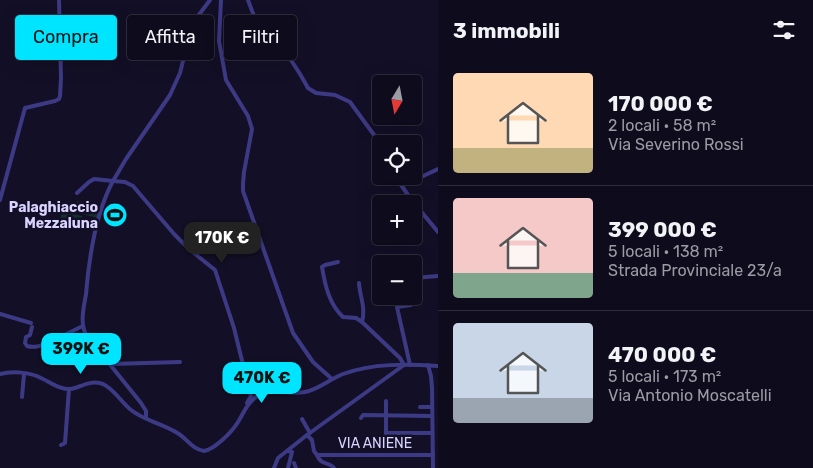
<!DOCTYPE html>
<html lang="it">
<head>
<meta charset="utf-8">
<style>
  body { margin:0; font-family:Rubik,sans-serif; background:#171425; color:#f1f3f6; height:100vh; display:flex; flex-direction:column; font-size:19px; white-space:nowrap }
  * { box-sizing:border-box; margin:0 }
  p { font-size:16px; color:#9b9ba3 }
  .icon { flex:none; width:28px; height:28px; fill:none; stroke:currentColor; stroke-width:2; stroke-linecap:round; stroke-linejoin:round }
  .map { position:relative; flex:1; overflow:hidden }
  .details { display:flex; flex-direction:column; background:#0e0b1c; width:375px }
  .details>* { flex:none }
  .banner { position:absolute; left:15px; top:15px; width:348px; height:45px; display:flex; gap:10px }
  .needle { width:32px; rotate:190deg }
  .buttons { position:absolute; left:372px; top:75px; display:grid; gap:10px }
  .buttons a { display:grid; place-items:center; width:50px; height:50px; border-radius:5px; background:#0e0b1c; box-shadow:0 5px 20px #0002,0 0 0 1px #2e2b3b; font-size:25px }
  .price { position:absolute; translate:-50% -42px; padding:0 11px; border-radius:10px; background:#00e5ff; color:#111; font-size:16px; line-height:32px; filter:drop-shadow(0 1px 2px #0008) }
  .price::after { content:''; position:absolute; left:50%; top:30px; width:15px; height:11px; margin-left:-8px; background:inherit; clip-path:polygon(0 0,100% 0,50% 100%) }
  .price.selected { background:#222; color:#fff }
  ul { padding:0; list-style:none }
  li { display:flex; align-items:center; gap:15px; height:125px; padding:0 15px }
  li+li { border-top:1px solid #2e2b3b }
  li span { display:grid; place-items:center; flex:none; width:140px; height:100px; border-radius:5px; color:#555 }
  li>.icon { margin-inline-start:auto }
  span .icon { width:60px; height:60px; fill:#fffc; stroke-width:1 }
  li b { font-size:21px }
  h2 { display:flex; justify-content:space-between; align-items:center; height:60px; padding:0 15px; font-size:21px }
  .tag { padding:0 18px; border-radius:5px; background:#0e0b1c; box-shadow:0 5px 20px #0002,0 0 0 1px #2e2b3b; font-size:18px; line-height:45px }
  .tag.selected { background:#00e5ff; color:#111 }
  main { display:flex; flex:1; min-height:0 }
  .map>svg:first-child { display:block }
  .green { fill:#12302f }
  .lines { fill:none; stroke-linecap:round; stroke-linejoin:round }
  .minor { stroke:#3d3a85; stroke-width:4 }
  .labels { text-anchor:middle; stroke-width:5; stroke-linejoin:round; paint-order:stroke }
  .poi-label { font-size:14px; font-weight:bold; fill:#d9d4ff; stroke:#130f26; text-anchor:end }
  .street-label { font-size:14px; fill:#d9d4ff; stroke:#130f26 }
</style>
</head>
<body>
<main>
<div class="map">
<svg width="438" height="468" viewBox="0 0 438 468">
  <rect width="100%" height="100%" fill="#130f26"/>
  <g class="green">
    <path d="M77 201 100 207 98 218 74 212Z"/>
    <path d="M62 211 82 216 79 226 60 221Z"/>
  </g>
  <g class="lines">
    <g class="minor">
      <path d="M221 0 219 41 226 80 248 116 252 129 244 172 243 184V191L293 333 313 362 332 379"/>
      <path d="M248 0 257 24 273 41 287 54 300 74 308 88 316 93 335 95 350 102 377 139 381 148"/>
      <path d="M395 176 410 198 438 232"/>
      <path d="M412 176 419 178 438 169"/>
      <path d="M113 181 125 182 133 186 174 234 189 249 215 270 234 328 249 389 251 396 247 403"/>
      <path d="M113 181 126 159 170 95 180 73 189 37 198 16 210 0"/>
      <path d="M77 193 89 182 94 179 113 181C95 214 89 258 86 294 84 307 79 324 87 336L141 403 146 411V418"/>
      <path d="M0 200 25 108 55 101 59 99 60 96 61 78 59 0"/>
      <path d="M338 262 325 265 322 267C325 285 329 304 343 317L356 318 362 322 400 358 404 365"/>
      <path d="M414 278 438 276"/>
      <path d="M359 283C360 298 366 307 362 322"/>
      <path d="M0 314 31 323"/>
      <path d="M32 327 30 335 26 337 25 343 27 346C42 351 68 332 83 326"/>
      <path d="M111 364 180 362"/>
      <path d="M410 365 397 307 411 305"/>
      <path d="M428 365 431 376 432 388 433 468"/>
      <path d="M0 374C12 371 30 372 41 378 48 381 54 386 62 388 77 393 86 378 103 384 114 389 121 402 131 410 145 421 164 424 179 434 188 440 192 449 204 451 215 449 232 432 238 422 244 413 246 404 256 397 271 387 288 395 305 392 318 390 330 379 343 374 373 363 406 364 438 366"/>
      <path d="M22 397 24 374"/>
      <path d="M386 401V444"/>
      <path d="M420 407H432"/>
      <path d="M361 418 363 415 432 416"/>
      <path d="M302 419 310 433"/>
      <path d="M386 433H432"/>
      <path d="M307 435 312 440 314 451 317 455H433"/>
      <path d="M61 445 65 443 69 389"/>
      <path d="M317 455C321 466 328 461 334 468"/>
      <path d="M294 463 296 468"/>
      <path d="M274 468 278 458 307 435 404 365"/>
      <path d="M288 468 292 452 288 451"/>
    </g>
  </g>
  <defs>
    <symbol id="stadium-disc" viewBox="-11 -11 22 22"><circle r="9.5" fill="#00e5ff" stroke="#130f26"/><path d="M0-5a6.5 5 0 1 0 0 10a6.5 5 0 1 0 0-10ZM-3.5-1.8h7v3.6h-7Z" fill="#111"/></symbol>
  </defs>
  <g fill-rule="evenodd">
    <use href="#stadium-disc" x="101" y="201" width="28" height="28"/>
  </g>
  <g class="labels">
    <g class="poi-label">
      <text x="98" y="212">Palaghiaccio<tspan x="98" dy="16">Mezzaluna</tspan></text>
    </g>
    <g class="street-label">
      <text x="375" y="448">VIA ANIENE</text>
    </g>
  </g>
</svg>
<div class="buttons">
<a><svg class="needle" viewBox="-14 -14 28 28"><path d="M0-13l5 13h-10z" fill="#e53935"/><path d="M0 13l5-13h-10z" fill="#9b9ba3"/></svg></a>
<a><svg class="icon" aria-label="locate" viewBox="0 0 24 24"><circle cx="12" cy="12" r="6"/><path d="M12 2v4M12 18v4M2 12h4M18 12h4"/></svg></a>
<a>+</a>
<a>−</a>
</div>
<b class="price selected" style="left:222px;top:264px">170K €</b>
<b class="price" style="left:81px;top:375px">399K €</b>
<b class="price" style="left:262px;top:404px">470K €</b>
<div class="banner">
<a class="tag selected">Compra</a>
<a class="tag">Affitta</a>
<a class="tag">Filtri</a>
</div>
</div>
<section class="details">
<h2>3 immobili<svg class="icon" aria-label="filters" viewBox="0 0 24 24"><path d="M4 7h16M4 17h16"/><circle cx="9" cy="7" r="2"/><circle cx="15" cy="17" r="2"/></svg></h2>
<ul>
<li><span style="background:linear-gradient(#ffd9b3 75%,#c2b280 0)"><svg class="icon" aria-label="home" viewBox="0 0 24 24"><path d="M3 11l9-7 9 7M6 9v11h12V9"/></svg></span><div><b>170 000 €</b><p>2 locali · 58 m²</p><p>Via Severino Rossi</p></div></li>
<li><span style="background:linear-gradient(#f6c9c9 75%,#7fa58c 0)"><svg class="icon" aria-label="home" viewBox="0 0 24 24"><path d="M3 11l9-7 9 7M6 9v11h12V9"/></svg></span><div><b>399 000 €</b><p>5 locali · 138 m²</p><p>Strada Provinciale 23/a</p></div></li>
<li><span style="background:linear-gradient(#c9d6e8 75%,#9aa5b1 0)"><svg class="icon" aria-label="home" viewBox="0 0 24 24"><path d="M3 11l9-7 9 7M6 9v11h12V9"/></svg></span><div><b>470 000 €</b><p>5 locali · 173 m²</p><p>Via Antonio Moscatelli</p></div></li>
</ul>
</section>
</main>
</body>
</html>
